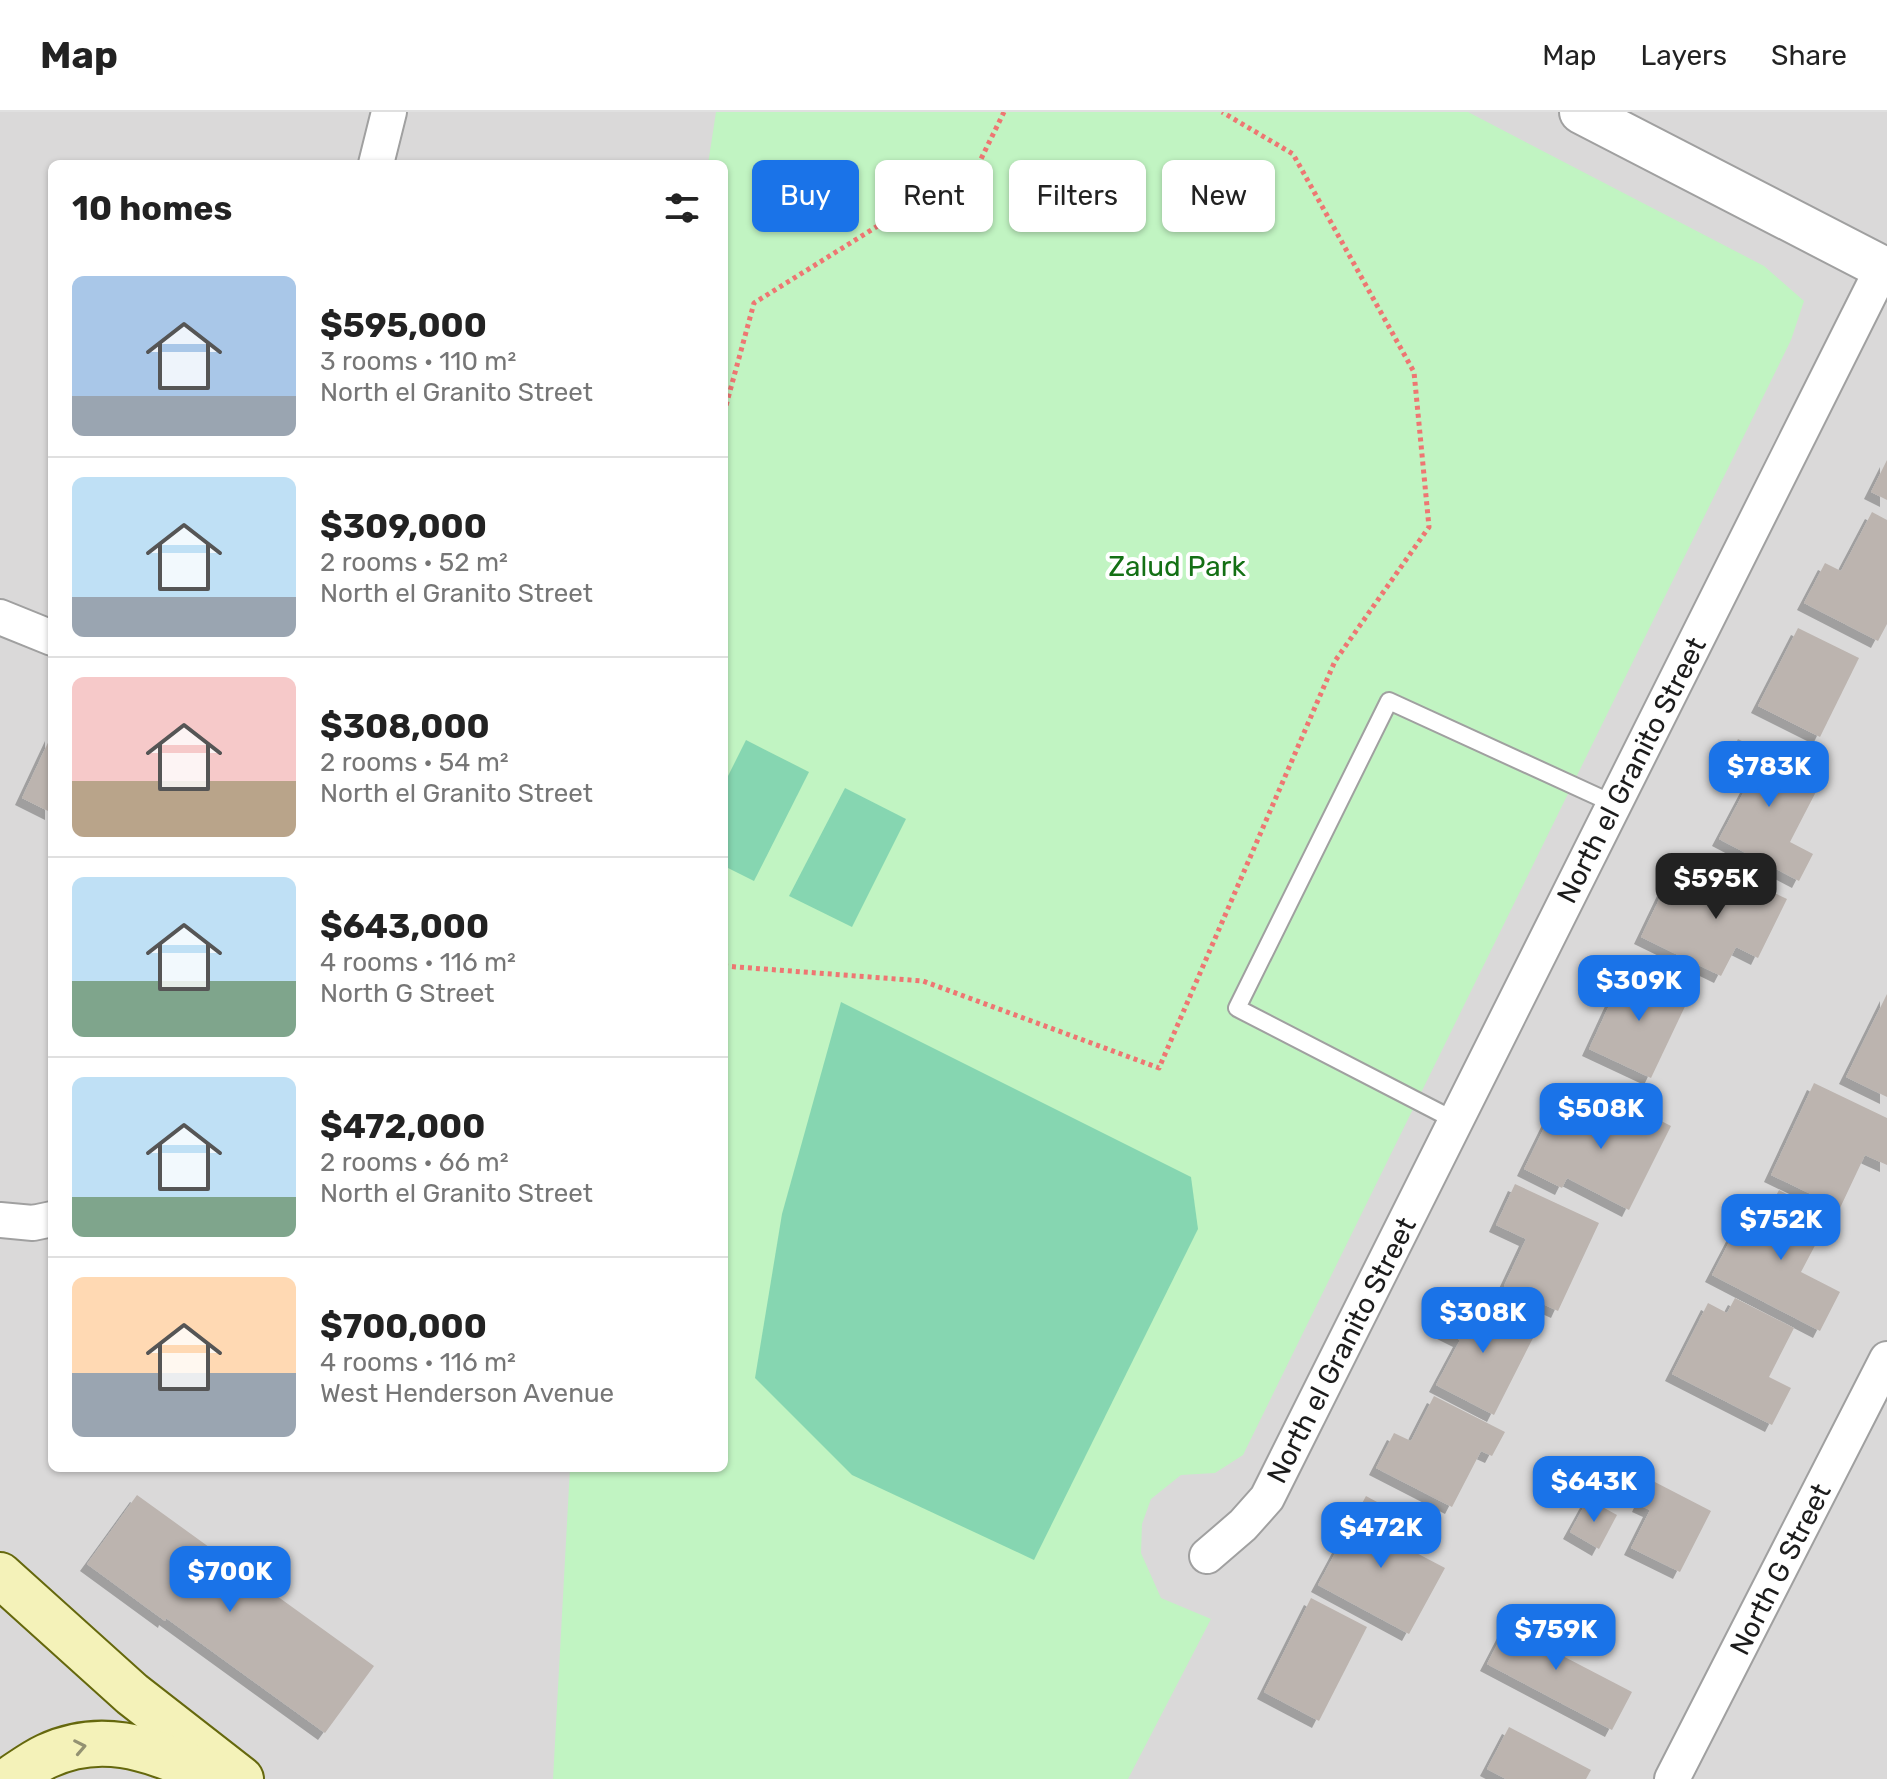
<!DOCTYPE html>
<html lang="en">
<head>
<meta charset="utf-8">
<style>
  body { margin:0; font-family:Rubik,sans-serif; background:#f2f2f2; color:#222; height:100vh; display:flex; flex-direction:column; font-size:30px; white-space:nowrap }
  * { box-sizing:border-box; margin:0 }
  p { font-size:26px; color:#767676 }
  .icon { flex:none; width:44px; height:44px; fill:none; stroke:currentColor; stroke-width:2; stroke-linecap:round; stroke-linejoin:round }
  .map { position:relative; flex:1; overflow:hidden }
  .panel { position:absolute; left:48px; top:48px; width:680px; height:1312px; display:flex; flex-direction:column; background:#fff; border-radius:12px; box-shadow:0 2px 6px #0004 }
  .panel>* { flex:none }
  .banner { position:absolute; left:752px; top:48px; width:760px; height:72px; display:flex; gap:16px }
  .price { position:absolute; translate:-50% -68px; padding:0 18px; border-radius:16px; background:#1a73e8; color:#fff; font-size:26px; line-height:52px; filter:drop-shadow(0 2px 4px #0008) }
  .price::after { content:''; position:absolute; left:50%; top:48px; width:24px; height:18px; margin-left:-12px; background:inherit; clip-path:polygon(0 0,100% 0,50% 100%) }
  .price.on { background:#222; color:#fff }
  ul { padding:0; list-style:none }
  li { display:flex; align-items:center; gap:24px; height:200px; padding:0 24px }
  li+li { border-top:2px solid #e0e0e0 }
  li span { display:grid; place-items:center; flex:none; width:224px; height:160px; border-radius:12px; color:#555 }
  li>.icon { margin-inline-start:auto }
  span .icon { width:96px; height:96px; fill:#fffc; stroke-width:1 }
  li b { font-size:34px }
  h2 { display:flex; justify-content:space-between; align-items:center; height:96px; padding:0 24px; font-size:34px }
  .chip { padding:0 28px; border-radius:12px; background:#fff; box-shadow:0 2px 6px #0004; font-size:28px; line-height:72px }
  .chip.on { background:#1a73e8; color:#fff }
  header { display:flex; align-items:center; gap:48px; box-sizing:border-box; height:112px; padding:0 40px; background:#fff; border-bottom:2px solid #e0e0e0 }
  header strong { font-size:38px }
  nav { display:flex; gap:44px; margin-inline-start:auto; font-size:28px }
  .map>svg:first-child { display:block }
  .residential { fill:#dad9d9; fill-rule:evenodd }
  .park { fill:#c1f4c2 }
  .pitch { fill:#86d6b1 }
  .building { fill:#bcb4af; filter:url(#shadow) }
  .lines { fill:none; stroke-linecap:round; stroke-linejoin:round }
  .service-casing { stroke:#a0a0a0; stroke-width:20 }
  .minor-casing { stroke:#a0a0a0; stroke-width:38 }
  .tertiary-casing { stroke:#a0a0a0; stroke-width:46 }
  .secondary-casing { stroke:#65680d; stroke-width:48 }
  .path { stroke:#ee7672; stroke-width:5; stroke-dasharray:4 4; stroke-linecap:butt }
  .service { stroke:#fff; stroke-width:16 }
  .minor { stroke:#fff; stroke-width:34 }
  .tertiary { stroke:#fff; stroke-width:42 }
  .secondary { stroke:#f4f2b9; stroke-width:44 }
  .oneway { stroke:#939272 }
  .labels { text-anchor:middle; stroke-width:8; stroke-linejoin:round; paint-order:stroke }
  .park-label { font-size:28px; fill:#147015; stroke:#fff }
  .street-label { font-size:28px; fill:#1c1c1c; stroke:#fff }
</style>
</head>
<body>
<header>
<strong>Map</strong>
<nav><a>Map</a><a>Layers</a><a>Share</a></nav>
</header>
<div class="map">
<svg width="1887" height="1667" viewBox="0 0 1887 1667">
  <defs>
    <filter id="shadow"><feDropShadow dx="-7" dy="7" stdDeviation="0" flood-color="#0004"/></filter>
  </defs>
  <rect width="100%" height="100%" fill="#ece8e2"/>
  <path class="residential" d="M0 0H1887V1667H0ZM52 52H724V1356H52Z"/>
  <path class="park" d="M716 0H1468L1764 154 1804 189 1791 228 1243 1343 1215 1361 1181 1363 1151 1387 1142 1412 1141 1441 1161 1486 1211 1507 1128 1667H553L570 1356H724V52H708Z"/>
  <g class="pitch">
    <path d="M746 628 809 660 754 769 724 754V672Z"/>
    <path d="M845 676 906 707 852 815 789 784Z"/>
    <path d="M841 890 1191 1065 1198 1117 1034 1448 852 1363 755 1266 782 1102Z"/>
  </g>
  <g class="building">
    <path d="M1887 348V388L1871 380Z"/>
    <path d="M1872 400 1887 408V512L1878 529 1804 491 1825 451 1841 459Z"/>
    <path d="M1798 516 1859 546 1820 625 1758 594Z"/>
    <path d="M52 622V701L22 686Z"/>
    <path d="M1738 627 1821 670 1790 730 1813 742 1799 769 1719 727 1748 672 1722 659Z"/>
    <path d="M1715 752 1787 787 1758 846 1736 835 1721 864 1641 825 1664 777 1695 792Z"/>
    <path d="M1626 857 1689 886 1651 966 1589 937Z"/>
    <path d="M1887 882V985L1846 965Z"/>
    <path d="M1814 971 1887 1006V1053L1865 1043 1840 1096 1771 1063Z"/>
    <path d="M1604 980 1671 1014 1629 1098 1567 1066 1562 1076 1524 1057 1550 1004 1583 1021Z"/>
    <path d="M1515 1072 1599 1111 1558 1199 1504 1174 1526 1127 1496 1113Z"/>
    <path d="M1779 1078 1830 1105 1801 1160 1840 1180 1820 1219 1712 1163 1736 1117 1754 1126Z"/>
    <path d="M1460 1184 1535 1222 1494 1303 1436 1273 1460 1228 1442 1219Z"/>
    <path d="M1735 1186 1794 1216 1769 1265 1791 1276 1772 1313 1672 1262 1708 1191 1727 1201Z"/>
    <path d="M1434 1284 1505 1320 1492 1344 1481 1339 1452 1395 1376 1356 1394 1321 1411 1329Z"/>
    <path d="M1651 1368 1711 1399 1680 1460 1631 1436 1650 1398 1639 1393Z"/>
    <path d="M137 1383 374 1554 325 1621 166 1506 165 1509 87 1452Z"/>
    <path d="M1366 1384 1401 1403 1388 1426 1445 1456 1409 1522 1318 1473Z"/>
    <path d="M1588 1387 1617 1403 1599 1437 1570 1420Z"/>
    <path d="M1311 1486 1367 1515 1319 1609 1264 1580Z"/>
    <path d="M1514 1500 1564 1526 1557 1541 1632 1580 1612 1618 1487 1552Z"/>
    <path d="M1509 1615 1591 1658 1586 1667H1506L1487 1657Z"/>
  </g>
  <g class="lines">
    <defs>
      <path id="service" d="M1456 1009 1237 896 1389 589 1614 692"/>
      <g id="minor">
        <path d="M376 52 389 0"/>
        <path d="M0 505 52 526"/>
        <path d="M0 1108 33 1111 52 1107"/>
        <path d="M1207 1444 1243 1413 1267 1386 1883 155"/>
        <path d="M1672 1667 1887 1247"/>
      </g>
      <path id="tertiary" d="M1581 0 1887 158"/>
      <g id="secondary">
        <path d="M0 1463 132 1582 241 1667"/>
        <path d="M10 1667C22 1659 34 1650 47 1644 107 1616 156 1641 213 1663"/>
      </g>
    </defs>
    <use href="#service" class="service-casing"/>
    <use href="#minor" class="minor-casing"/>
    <use href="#tertiary" class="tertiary-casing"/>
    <use href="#secondary" class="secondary-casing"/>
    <g class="path">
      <path d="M724 301 754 191 979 51 1004 0"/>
      <path d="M724 854 923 869 1159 956 1335 549 1429 415 1414 260 1293 42 1222 0"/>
    </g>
    <use href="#service" class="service"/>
    <use href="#minor" class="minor"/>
    <use href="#tertiary" class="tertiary"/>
    <use href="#secondary" class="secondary"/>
  </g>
  <defs><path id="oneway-chevron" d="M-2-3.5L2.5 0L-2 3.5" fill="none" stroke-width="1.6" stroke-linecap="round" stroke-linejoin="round" transform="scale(2)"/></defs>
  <use class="oneway" href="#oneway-chevron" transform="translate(80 1635) rotate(-11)"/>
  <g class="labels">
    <g class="park-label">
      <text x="1177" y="464">Zalud Park</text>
    </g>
    <g class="street-label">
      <text transform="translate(1631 658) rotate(-63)" y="10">North el Granito Street</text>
      <text transform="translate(1341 1238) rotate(-63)" y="10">North el Granito Street</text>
      <text transform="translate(1780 1457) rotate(-63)" y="10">North G Street</text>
    </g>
  </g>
</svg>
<b class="price" style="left:1769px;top:697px">$783K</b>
<b class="price on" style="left:1716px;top:809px">$595K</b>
<b class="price" style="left:1639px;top:911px">$309K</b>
<b class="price" style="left:1601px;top:1039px">$508K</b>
<b class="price" style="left:1781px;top:1150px">$752K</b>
<b class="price" style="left:1483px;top:1243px">$308K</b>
<b class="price" style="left:1594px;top:1412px">$643K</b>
<b class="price" style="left:1381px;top:1458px">$472K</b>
<b class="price" style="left:230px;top:1502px">$700K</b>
<b class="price" style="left:1556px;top:1560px">$759K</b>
<div class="banner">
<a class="chip on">Buy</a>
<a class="chip">Rent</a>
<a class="chip">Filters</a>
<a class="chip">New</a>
</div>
<section class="panel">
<h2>10 homes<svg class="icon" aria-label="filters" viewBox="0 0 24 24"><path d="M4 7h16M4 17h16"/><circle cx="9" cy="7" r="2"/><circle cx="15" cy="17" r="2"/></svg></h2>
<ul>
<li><span style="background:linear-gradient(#a9c7e8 75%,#9aa5b1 0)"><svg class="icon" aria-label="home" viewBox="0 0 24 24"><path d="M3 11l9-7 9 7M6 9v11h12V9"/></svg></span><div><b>$595,000</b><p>3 rooms · 110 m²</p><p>North el Granito Street</p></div></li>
<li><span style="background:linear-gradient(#bfe0f5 75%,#9aa5b1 0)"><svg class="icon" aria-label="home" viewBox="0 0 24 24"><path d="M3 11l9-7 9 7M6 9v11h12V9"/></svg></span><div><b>$309,000</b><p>2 rooms · 52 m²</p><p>North el Granito Street</p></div></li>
<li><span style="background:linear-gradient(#f6c9c9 65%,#b9a48a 0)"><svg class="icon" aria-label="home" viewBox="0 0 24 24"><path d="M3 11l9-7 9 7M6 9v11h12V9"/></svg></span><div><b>$308,000</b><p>2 rooms · 54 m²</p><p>North el Granito Street</p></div></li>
<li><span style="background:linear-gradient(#bfe0f5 65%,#7fa58c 0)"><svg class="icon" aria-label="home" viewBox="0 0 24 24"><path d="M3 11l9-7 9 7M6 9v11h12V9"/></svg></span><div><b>$643,000</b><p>4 rooms · 116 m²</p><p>North G Street</p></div></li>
<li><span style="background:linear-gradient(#bfe0f5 75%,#7fa58c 0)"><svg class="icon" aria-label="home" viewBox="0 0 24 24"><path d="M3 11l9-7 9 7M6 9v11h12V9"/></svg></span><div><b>$472,000</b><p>2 rooms · 66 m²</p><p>North el Granito Street</p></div></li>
<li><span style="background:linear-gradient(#ffd9b3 60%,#9aa5b1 0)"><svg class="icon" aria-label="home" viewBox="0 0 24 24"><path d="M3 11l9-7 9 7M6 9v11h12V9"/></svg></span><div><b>$700,000</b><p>4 rooms · 116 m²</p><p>West Henderson Avenue</p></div></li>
</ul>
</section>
</div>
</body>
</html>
